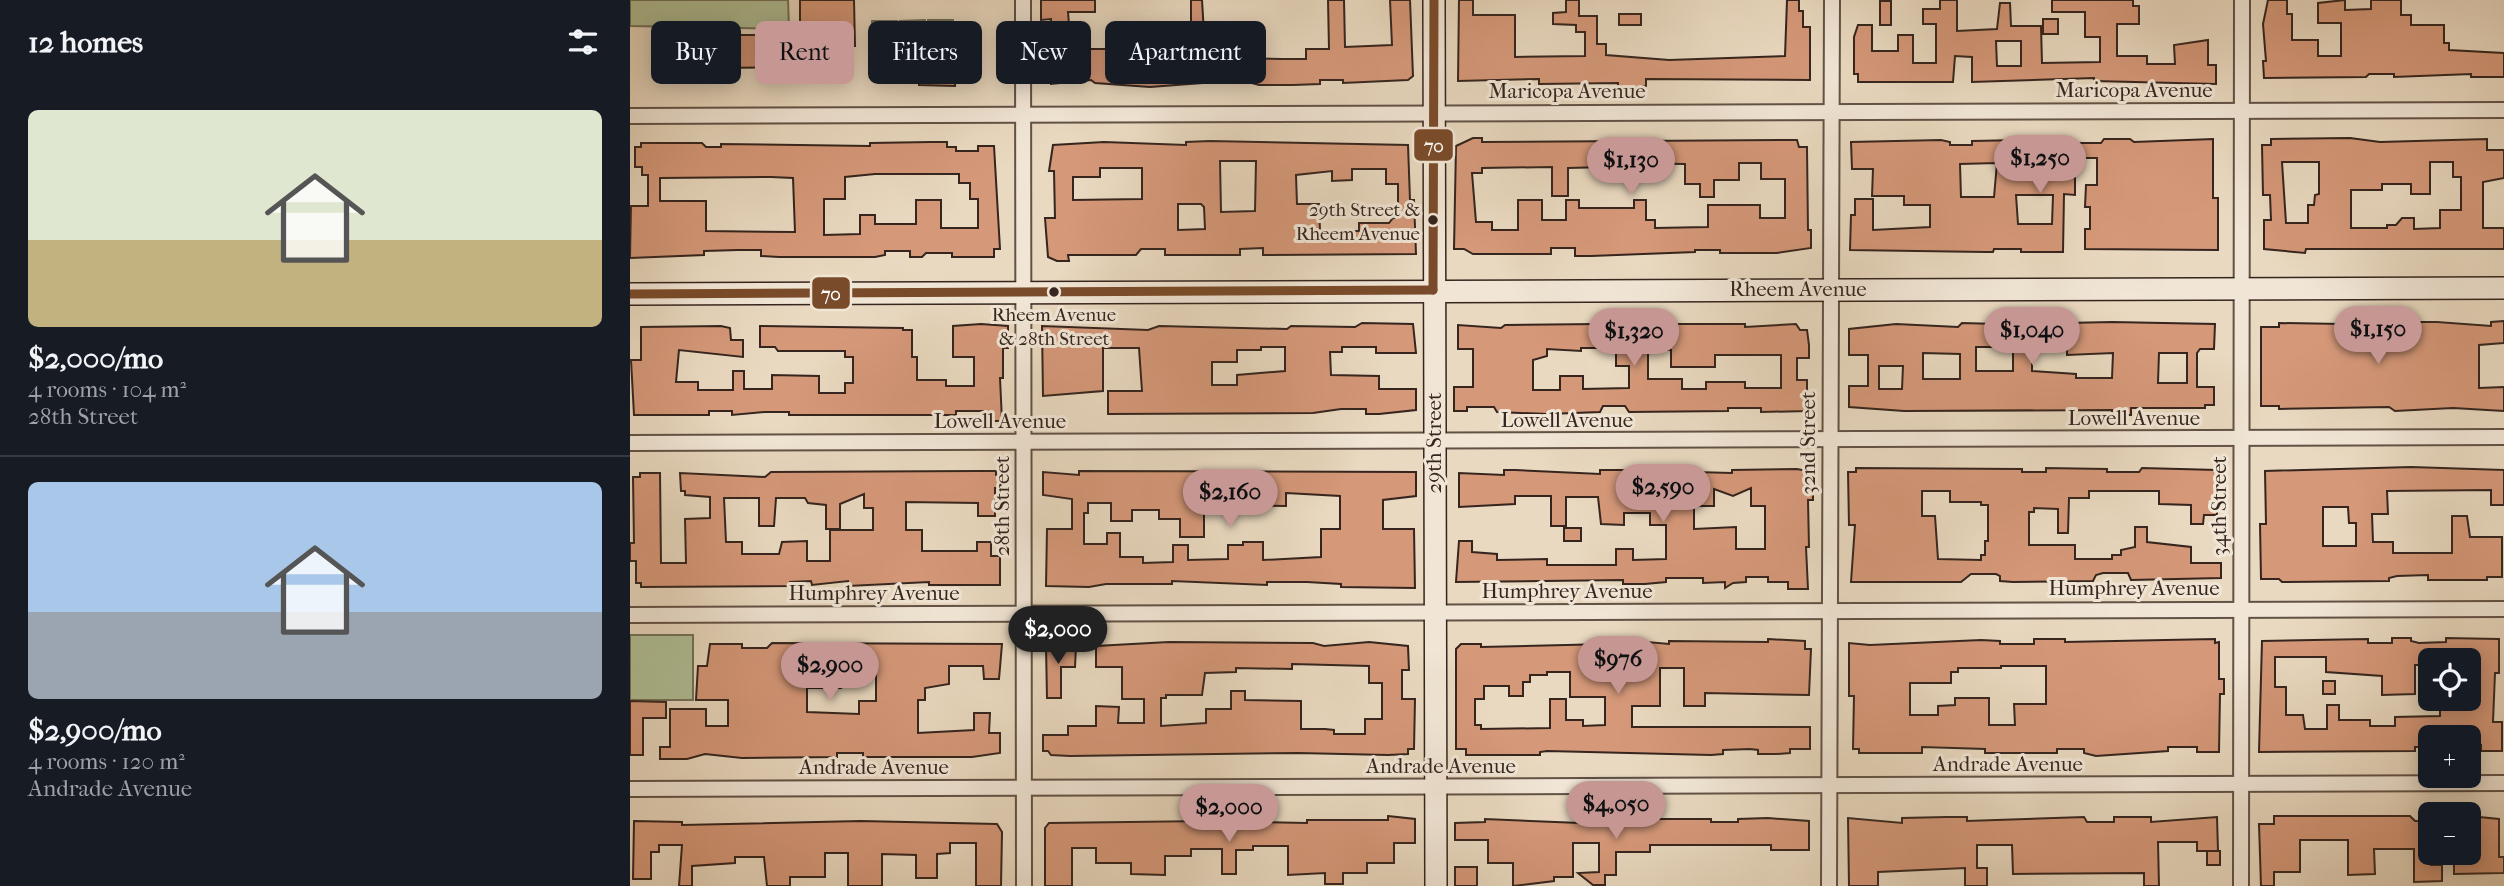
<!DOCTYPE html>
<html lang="en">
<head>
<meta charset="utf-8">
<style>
  body { margin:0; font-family:"IM FELL French Canon",serif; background:#242831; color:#f1f3f6; height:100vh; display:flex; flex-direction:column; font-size:26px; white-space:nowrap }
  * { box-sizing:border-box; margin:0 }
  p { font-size:23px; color:#9ea1a6 }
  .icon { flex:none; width:38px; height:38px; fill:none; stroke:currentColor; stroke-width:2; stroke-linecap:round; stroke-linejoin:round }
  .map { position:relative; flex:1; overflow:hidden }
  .sheet { display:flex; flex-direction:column; background:#171b24; width:630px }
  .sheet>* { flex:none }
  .banner { position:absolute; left:21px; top:21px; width:665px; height:63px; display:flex; gap:14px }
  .controls { position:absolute; left:1788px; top:648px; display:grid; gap:14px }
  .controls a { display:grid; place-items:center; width:63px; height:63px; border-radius:10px; background:#171b24; box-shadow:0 4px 18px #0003; font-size:35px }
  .price { position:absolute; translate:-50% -60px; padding:0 16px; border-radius:24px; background:#c59692; color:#111; font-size:23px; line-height:46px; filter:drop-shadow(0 2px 4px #0008) }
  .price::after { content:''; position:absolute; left:50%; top:42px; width:21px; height:16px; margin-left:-10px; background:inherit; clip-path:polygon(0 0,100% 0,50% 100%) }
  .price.current { background:#222; color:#fff }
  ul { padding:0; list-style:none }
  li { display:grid; align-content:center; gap:14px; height:371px; padding:0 28px }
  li+li { border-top:2px solid #363941 }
  li span { display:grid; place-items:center; height:217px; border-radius:10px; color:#555 }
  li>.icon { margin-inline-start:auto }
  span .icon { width:126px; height:126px; fill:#fffc; stroke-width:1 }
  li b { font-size:30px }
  h2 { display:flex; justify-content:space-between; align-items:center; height:84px; padding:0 28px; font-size:30px }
  .tag { padding:0 24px; border-radius:10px; background:#171b24; box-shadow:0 4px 18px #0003; font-size:24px; line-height:63px }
  .tag.current { background:#c59692; color:#111 }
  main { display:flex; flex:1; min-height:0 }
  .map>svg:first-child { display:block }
  .green { fill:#b0c097; stroke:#72725a; stroke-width:2 }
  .building { fill:#d59879; stroke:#35251e; stroke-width:2; fill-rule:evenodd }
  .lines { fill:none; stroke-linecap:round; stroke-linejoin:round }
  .street-casing { stroke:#625246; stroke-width:18 }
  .secondary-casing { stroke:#35251e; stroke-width:24 }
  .street { stroke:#f1e6d6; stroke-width:14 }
  .secondary { stroke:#f1e6d6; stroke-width:21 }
  .bus-1-casing { stroke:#f1e6d6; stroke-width:14 }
  .bus-1 { stroke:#7a4b2a; stroke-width:9 }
  .bus-dot { fill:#35251e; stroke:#f1e6d6; stroke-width:2.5 }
  .labels { text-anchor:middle; stroke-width:6; stroke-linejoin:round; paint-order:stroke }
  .bus-label { font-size:19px; fill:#35251e; stroke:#f1e6d6; text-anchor:end }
  .street-label { font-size:21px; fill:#35251e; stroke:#f1e6d6 }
  .line-badge { stroke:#f1e6d6; stroke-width:2.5 }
  .badge-label { font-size:19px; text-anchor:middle; font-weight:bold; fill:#fff }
</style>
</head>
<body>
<main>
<section class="sheet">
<h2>12 homes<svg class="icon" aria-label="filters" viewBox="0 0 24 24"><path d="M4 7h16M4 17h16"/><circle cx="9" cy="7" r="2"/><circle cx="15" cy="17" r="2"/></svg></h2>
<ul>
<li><span style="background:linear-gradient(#dfe7d0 60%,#c2b280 0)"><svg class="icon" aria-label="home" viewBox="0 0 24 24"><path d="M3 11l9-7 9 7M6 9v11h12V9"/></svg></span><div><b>$2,000/mo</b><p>4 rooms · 104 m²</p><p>28th Street</p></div></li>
<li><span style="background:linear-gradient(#a9c7e8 60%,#9aa5b1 0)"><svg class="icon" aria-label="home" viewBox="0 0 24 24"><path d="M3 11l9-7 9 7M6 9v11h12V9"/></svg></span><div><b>$2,900/mo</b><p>4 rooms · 120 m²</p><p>Andrade Avenue</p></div></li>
</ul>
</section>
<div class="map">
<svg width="1874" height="886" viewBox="0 0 1874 886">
  <rect width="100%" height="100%" fill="#e9d9c0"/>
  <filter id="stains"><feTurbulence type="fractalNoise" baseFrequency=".00286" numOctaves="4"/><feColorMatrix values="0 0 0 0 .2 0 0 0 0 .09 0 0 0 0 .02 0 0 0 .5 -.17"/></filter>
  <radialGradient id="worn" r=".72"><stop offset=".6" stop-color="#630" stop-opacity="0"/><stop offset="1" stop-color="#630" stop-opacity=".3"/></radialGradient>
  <g class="green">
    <path d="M0 0H158L159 29 0 26Z"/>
    <path d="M295 20V60H270V21Z"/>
    <rect x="298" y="20" width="25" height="40"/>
    <path d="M242 21H267V60H243Z"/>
    <rect x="0" y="635" width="63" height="65"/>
  </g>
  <g class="building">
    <path d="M170 0H224L225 46H193V67L80 68V35H170Z"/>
    <path d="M411 0H465V12H438L441 49H488V29H525V47H548V35H561V0H572L574 33H590V58L652 59H676V49H699L698 0H714L715 47 762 45 760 0H780L783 76 778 80 713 83V80H690V84L663 85H629L611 80 572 81V83L520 87 465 83 461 80 421 84V19L411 20Z"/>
    <path d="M829 0H843V15H885V57L955 56V32H946V25L923 24V13L936 12V0H949V16H967V44H976V55L1039 60 1155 56 1157 0H1169V11H1173V27H1180V80L1016 79V86L1009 87H988V83L909 84V79L828 81Z"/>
    <path d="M1310 0H1327V31L1367 29 1370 3H1380L1381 26H1411L1412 63 1470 62V37H1455V12H1422V0H1503V6H1509V24H1487V56H1517V64H1545L1544 45 1578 40V65H1586V84L1464 81V78L1342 82V57L1325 56 1323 82H1228V74H1224V37L1228 25H1242V51H1268V35H1283V63H1306V24H1293V9H1310ZM1366 41H1391V66H1367Z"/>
    <path d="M1638 0H1657V14H1662V40H1688V56H1711V23H1688V3L1715 0V10L1741 9V0H1771V15H1781V25H1814V43H1819V50L1874 53V77H1841V74L1764 77V74H1739L1736 77 1634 78 1633 61H1636L1633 24Z"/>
    <rect x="1250" y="1" width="11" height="24"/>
    <rect x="989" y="14" width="22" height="11"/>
    <rect x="1413" y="19" width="15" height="15"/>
    <path d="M289 64H326L325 86 289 85Z"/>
    <path d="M843 138H852V142L1167 140 1169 147H1177L1178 230H1181V248L1147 253H1090V250H1065V252L961 256H945V248H921V254H843L834 249H824L826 146ZM976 163 1055 164V184H1070V197H1084V180H1109V163H1131V179H1155V218H1130V205H1078V227L1025 228V220H1016V200H1004V208H949V200H936V220H912V200H888V230H862V222H846L842 173H852V168L922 167V196H938V168L976 167Z"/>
    <path d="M1720 138 1750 142 1857 139V150H1874V178L1853 182V228H1874V249H1676L1675 253 1634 249V220H1641L1640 195H1633L1632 145H1641V139ZM1652 162H1689V194L1685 195 1684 205H1678V223H1656ZM1800 162H1823V177H1831V210H1810V228L1784 229V218H1772L1766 225H1757V228H1721V190H1752V184H1781V194H1800Z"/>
    <path d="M1441 139 1446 143H1471L1474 139H1500L1504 142 1583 139V198H1588V250L1455 249V229H1460V207H1455L1456 185H1467V158H1445V195L1434 194 1433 252H1391V249H1364L1363 252H1355L1220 250 1221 215H1225V199H1243V230L1300 227V205H1274V196H1242L1243 169H1222L1221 142 1311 140 1320 142V145H1342V141ZM1367 163 1364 197H1331L1330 164ZM1386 195H1423L1422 224H1388Z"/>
    <path d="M580 141 778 145 780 200H784L786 254 633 255V248L610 249V255H535V249H511L506 255H438L439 261H427L418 257 415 218H425L424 171H419L423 145 474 142 556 145V142ZM590 161H626L625 211 591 212ZM470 168H512V199L443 200V177H470ZM722 169H756V184H768V218H763L759 223H729V231H690L689 204H667L666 175 702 171V181L722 180ZM548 204H571L574 207 575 229 548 230Z"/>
    <path d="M301 142H317V147H326V151H348V146H364L370 249H364V257H322V253H296L292 257H280V251H255V255L245 257H149L131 256V250H108L74 251V255L0 258 1 206H18V175H12V167H5V147H11V143H72L76 147H91V144L240 146V143ZM245 174H329V183H340V199H348V228H311V200H286V224H245V215H230V234L194 235V199H215V177ZM141 177 163 178 165 232 76 231V201H30V178Z"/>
    <path d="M1874 321V343L1849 345V388L1874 387V411L1823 408 1765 411 1759 407 1649 409V406H1631V327H1649V323L1769 325 1772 322H1807L1861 326V322Z"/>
    <path d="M1482 322 1585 324 1584 349H1570L1567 353V387H1584V405H1575V408H1501V415H1482V410L1274 411 1219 407V386H1238V355H1219V329L1266 324 1328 327 1332 323 1436 326V323ZM1346 347H1383V371H1346ZM1437 348V355L1483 353 1482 378H1446V374L1402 371V349ZM1293 353 1330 354V379H1293ZM1529 353H1557V383H1528ZM1249 366H1273L1272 389H1249Z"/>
    <path d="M732 323 783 324 786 353H746V347H712V352H700L701 375 749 376V389H786V410L749 414H736V409H711L683 413 478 414V391H512L509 348H473V391L413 396 412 326 518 330 529 326 657 329 661 326 725 327ZM631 347H655V371L607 375V385H582V362H607V350H631Z"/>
    <path d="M351 324 378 326V348H373V378H370L372 421H353V411H326V415H159V412H135L102 415V411H79V415H4L1 360H11V327L91 326 100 328 101 340H113V357L49 350 46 382H68V390H103V371H114V389H142V375L189 376V393H215V383H223V357H215V351H148L145 347H130V326L273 328V330H282V357H287V380H316V386H344V357H323V326Z"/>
    <path d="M969 324H1115V327L1166 324 1170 330H1177L1179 345V358H1167V380H1177V411L1131 412V408H1098V411L999 412 995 406H973L970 412 918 414 867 412 864 407H837V411H824V387H843V349H828V325L871 328 875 325ZM951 348H986V366H999V388L953 389V376H930V390H903V360L917 356V349L951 351ZM1018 350H1041V367H1085V355H1151V388H1115V382H1076V389H1052V379H1018Z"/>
    <path d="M1781 467 1874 470V505H1861V490L1757 491 1758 514H1742L1743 542H1763V553H1822V516H1837L1840 537H1872V577H1857V580H1798V575L1767 576 1759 578V581L1652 582 1649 579H1631L1630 524H1636L1635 471ZM1693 507H1718L1719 523H1726V546H1693Z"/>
    <path d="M1226 468 1392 469V472H1416V468L1477 469V472H1509L1512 468 1587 470V515H1574L1573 524H1561V505L1529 504V491H1459V498H1439L1438 533H1428V509L1404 508V512H1399V545H1445V559H1482V555H1491V550L1505 547V527H1517V542L1561 547V563H1591V578L1501 580 1498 573H1473L1466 575 1463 581 1383 582 1370 581V576L1366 574H1341L1331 582H1221L1225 525H1219L1218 472H1226ZM1292 491H1320V502H1351V505H1358V541H1355V555H1351V560L1308 559 1305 516H1292Z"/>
    <path d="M1167 469 1177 471V482L1183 481V500H1178L1179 547H1176L1178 589H1158V582H1138V577H1116V582L1103 583 1095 588V582L1073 583V578H1036V582L1015 584H993V580L826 582 829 541H842V552L867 554V560L917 559V565H986V549H1003V560L1036 559V525H1020V513H994V525L971 524 968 497H936V526H921V496H885V504L829 507V473L874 475V470H885L970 474V470H989L1102 473V470ZM1121 488V506H1135V549H1106V527L1064 529V506H1084V489L1103 496Z"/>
    <path d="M348 471H366V475H371V488H365V516H348V503L276 502V530H292V551H347V542H361V556H370V585H299V582L218 586V581L182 585 181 581 160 582V586L11 587V583H6V561H0V543H4L3 477H10V473H30L31 563H56L55 519 80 518V497L55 495V491H51L50 473 135 477 141 472ZM234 494V508H243V530H200V561H177V541L152 542 149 554H112V542H96L94 498H129V526H144L146 498H175L178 503 196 505V529H210V504Z"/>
    <path d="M449 471 786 472V496L753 500V529H784L785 588 711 587V584L677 582H637V585L542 581V584H476L459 587 416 586 417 529H442V499L413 495V472L449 475ZM656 493 710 496V529H691V557L633 560V542H613V545H598V559L558 560V545H543V562L513 563V557H490V533H477V544H454V513H458V503H481V521H502V510H529V519H550V537H574V499H609V505L656 506Z"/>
    <rect x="934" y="528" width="17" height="13"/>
    <path d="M1762 638H1781V641L1789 643 1816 642V638L1869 639V673H1865L1863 722H1872V751H1851V745H1839V737H1801V747H1785V751L1629 752 1632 641 1738 639V643H1762ZM1645 657H1696V672L1752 676V695L1785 694V665H1801V660H1839V704L1810 705V716L1765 717V726H1740V720H1709V705H1697V729H1675L1673 715H1656V687H1645Z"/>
    <path d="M1138 639 1175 641V649H1181L1179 695 1075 693V706H1054V668H1030V706H1002V727H1180V749H1160V753L1147 754H1128V750L1120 749 1093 750V754L1081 755 917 751 910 752V755H836V749H826V649L831 644H851V647L977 644V648H1000L999 644H1006V641L1039 644V641L1138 642ZM917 672H940V697H975V725L953 726V720H936V699H920V728L851 729V725H845V699H854V686H879V696H893V682H900V675H917Z"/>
    <path d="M1404 639H1435V642L1585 639V643L1589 642V679H1594V694H1590L1589 752H1567V747H1538V751L1466 756 1454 753V749H1427V753H1355V749L1292 747V753H1229V749H1223L1224 696H1219V643L1240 645 1351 640 1370 641V644H1404ZM1371 666H1416V704H1384L1385 725H1359V698H1325V705L1308 706V715H1280V683H1321V672H1328V668H1371Z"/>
    <path d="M422 642 442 643V646H446L445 667H431V698H417L416 646H422Z"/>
    <path d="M539 642 683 643 694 646 739 642 778 646 779 670H772V699H785L784 749H778V754L758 755 668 753 440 756 421 755 418 751H413V735H438V726H466V706L489 707 488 723H514V699H492V667H466V646ZM662 664 739 666V683H752V719H735V734H704V730L695 729H671V701L615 700V691H601V709H576V723L531 726V698H536V695H572L575 673 606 672V668L662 669Z"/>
    <path d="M142 643 372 644 369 679H354L353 666H319V684L295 688V700H288V733L344 730V713H360L359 733H370V753L342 757H233V753H207V757L112 758 75 754 57 759H30V747H40V709H76V726H98V700H66L68 666H77L80 644H112V648H137ZM211 674H246V701H229V714L177 712V688H211Z"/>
    <rect x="1693" y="681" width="12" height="13"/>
    <path d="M0 701 36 702V718H13V755H0Z"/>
    <path d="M758 816 785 819V843H764V863H737V873H713V884H695V873L658 875V846H623V850H606V874H592V849H561V856H535V875L501 874V863H466V848H442V886H415V828L419 823 578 821 677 823V820H758Z"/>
    <path d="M1644 816H1780L1785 821H1801V865H1812V881L1784 882V849H1744L1745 874 1718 875V840H1670V872H1644V886H1631L1629 824H1644Z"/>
    <path d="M1839 816 1869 819V857H1874V873L1824 874V853L1839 852Z"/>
    <path d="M1317 817H1337V821L1454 817 1457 822H1484V817H1521V822L1587 817 1588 851H1567V842H1528L1529 886H1514V873L1383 874 1382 845H1347V868H1357V886H1335V868L1248 872V886H1219L1218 818 1272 823V818Z"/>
    <path d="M1138 818 1179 821V850H1141V845H1020V852H986V875H975V885H963L948 873 969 872V843H943V877H924V881L883 886V863H858V840H825V823L855 822V819L950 823 996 822V819H1081V822H1108V819Z"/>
    <path d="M4 821 52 822V825L231 821 367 824 372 832 371 886H346V843H320V853L307 854V878H286V855L252 854V886H218V853H195V877H160V886H137L134 857H105V863L62 866V886H49L52 845H29V852H21V879H3Z"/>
    <rect x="1577" y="851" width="13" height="14"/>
    <rect x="825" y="867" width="22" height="19"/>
  </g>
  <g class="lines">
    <defs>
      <g id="street">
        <path d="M393 0 394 886"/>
        <path d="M0 116 1874 110"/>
        <path d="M0 443 1874 437"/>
        <path d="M0 615 1874 609"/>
        <path d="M0 789 1874 783"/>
        <path d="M1199 886 1202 0"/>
        <path d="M1611 886 1612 0"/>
      </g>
      <g id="secondary">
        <path d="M804 0 806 886"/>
        <path d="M0 294 1874 288"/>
      </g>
    </defs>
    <use href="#street" class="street-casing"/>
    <use href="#secondary" class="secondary-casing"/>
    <use href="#street" class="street"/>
    <use href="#secondary" class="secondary"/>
    <defs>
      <g id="bus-1">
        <path d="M803 290 804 0"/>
        <path d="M0 294 803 290"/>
      </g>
    </defs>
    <use href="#bus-1" class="bus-1-casing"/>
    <use href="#bus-1" class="bus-1"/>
  </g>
  <g class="bus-dot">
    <circle cx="803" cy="220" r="6"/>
    <circle cx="424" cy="292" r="6"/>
  </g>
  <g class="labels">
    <g class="bus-label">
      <text x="790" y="216">29th Street &amp;<tspan x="790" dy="24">Rheem Avenue</tspan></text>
      <text x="424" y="321" text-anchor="middle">Rheem Avenue<tspan x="424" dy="24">&amp; 28th Street</tspan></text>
    </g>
    <g class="street-label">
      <text x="1504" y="97">Maricopa Avenue</text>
      <text x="937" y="98">Maricopa Avenue</text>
      <text x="1168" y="296">Rheem Avenue</text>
      <text x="1504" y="425">Lowell Avenue</text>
      <text x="937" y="427">Lowell Avenue</text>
      <text x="370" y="428">Lowell Avenue</text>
      <text transform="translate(804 443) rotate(-90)" y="7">29th Street</text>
      <text transform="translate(1178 443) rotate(-90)" y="7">32nd Street</text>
      <text transform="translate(372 506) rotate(-90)" y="7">28th Street</text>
      <text transform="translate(1589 506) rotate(-90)" y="7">34th Street</text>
      <text x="1504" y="595">Humphrey Avenue</text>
      <text x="937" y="598">Humphrey Avenue</text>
      <text x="244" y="600">Humphrey Avenue</text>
      <text x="1378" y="771">Andrade Avenue</text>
      <text x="811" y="773">Andrade Avenue</text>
      <text x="244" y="774">Andrade Avenue</text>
    </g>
  </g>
  <g class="line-badge">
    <rect x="783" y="128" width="41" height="34" rx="7" fill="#7a4b2a"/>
    <rect x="181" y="276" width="40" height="34" rx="7" fill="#7a4b2a"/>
  </g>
  <g class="badge-label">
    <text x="804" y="152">70</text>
    <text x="201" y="300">70</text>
  </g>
  <rect width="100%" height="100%" filter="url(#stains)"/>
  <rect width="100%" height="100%" fill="url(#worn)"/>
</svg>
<div class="controls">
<a><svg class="icon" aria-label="locate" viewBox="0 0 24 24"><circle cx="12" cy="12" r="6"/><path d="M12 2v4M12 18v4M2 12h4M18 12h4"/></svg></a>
<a>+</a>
<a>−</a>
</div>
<b class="price" style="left:1410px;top:195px">$1,250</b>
<b class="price" style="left:1001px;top:197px">$1,130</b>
<b class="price" style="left:1748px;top:366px">$1,150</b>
<b class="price" style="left:1402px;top:367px">$1,040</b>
<b class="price" style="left:1004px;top:368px">$1,320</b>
<b class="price" style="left:1033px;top:524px">$2,590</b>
<b class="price" style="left:600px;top:529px">$2,160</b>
<b class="price current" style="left:428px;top:666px">$2,000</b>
<b class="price" style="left:988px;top:696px">$976</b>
<b class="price" style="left:200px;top:702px">$2,900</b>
<b class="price" style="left:986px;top:841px">$4,050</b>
<b class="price" style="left:599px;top:844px">$2,000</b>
<div class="banner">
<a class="tag">Buy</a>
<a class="tag current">Rent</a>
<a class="tag">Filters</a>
<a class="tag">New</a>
<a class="tag">Apartment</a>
</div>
</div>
</main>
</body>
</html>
